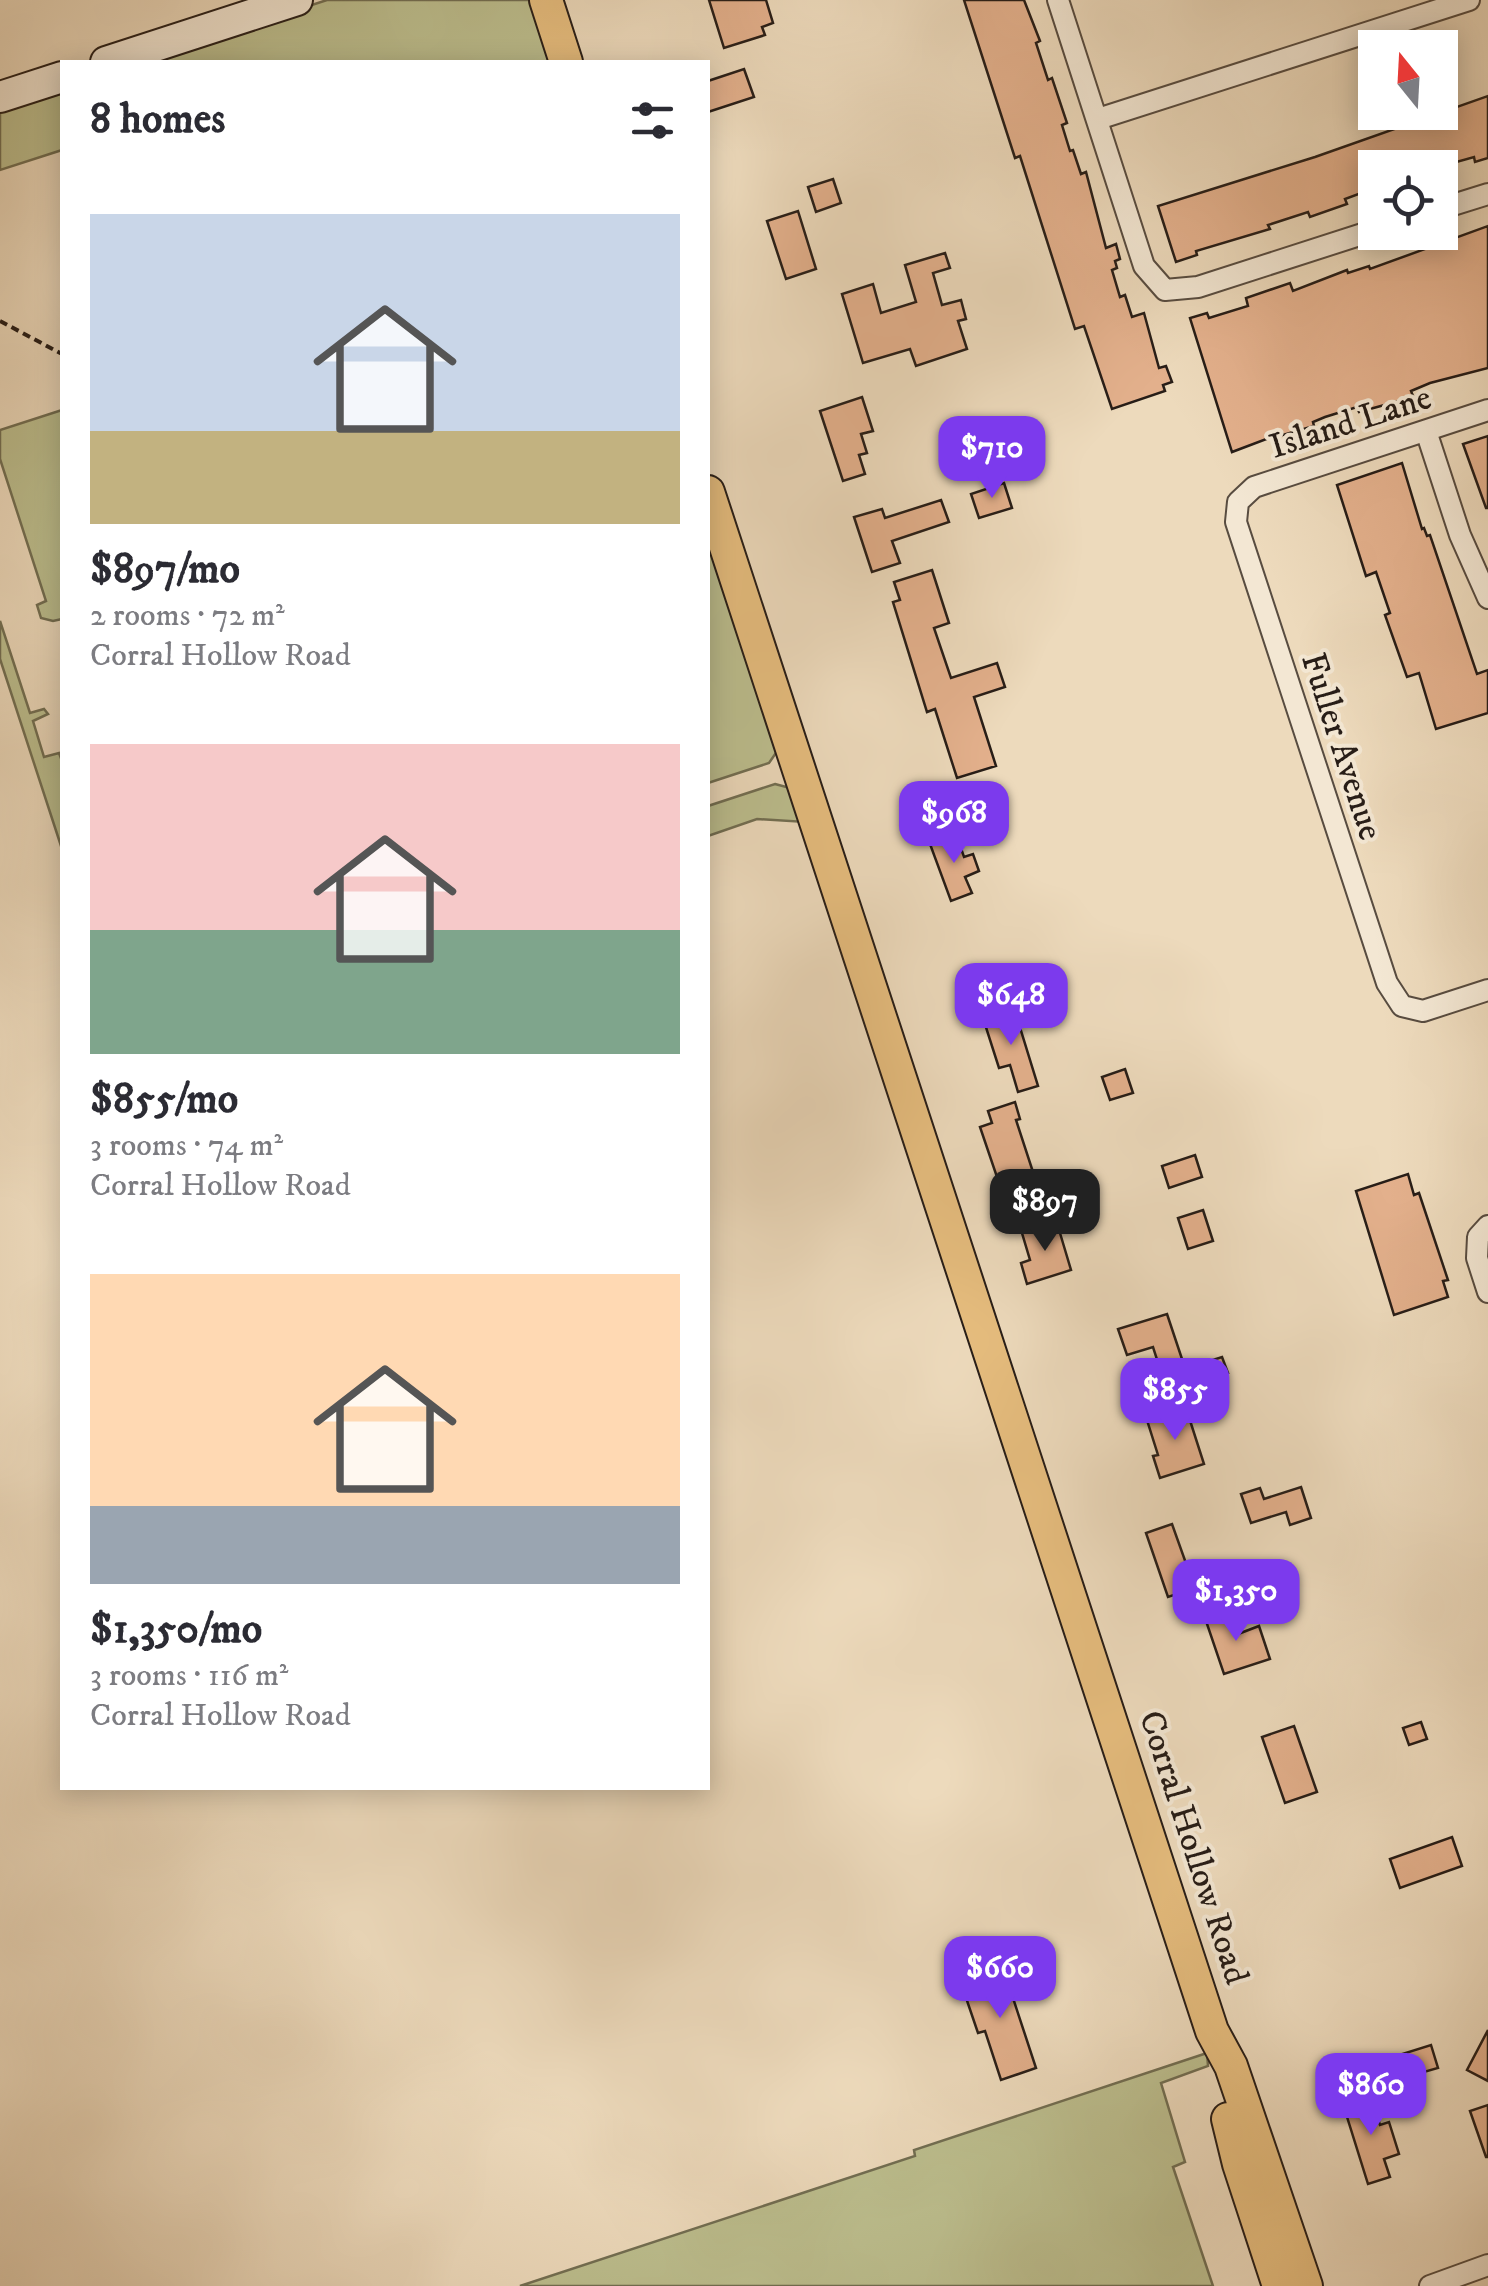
<!DOCTYPE html>
<html lang="en">
<head>
<meta charset="utf-8">
<style>
  body { margin:0; font-family:"IM FELL DW Pica",serif; background:#f7f7f7; color:#2b2b33; height:100vh; display:flex; flex-direction:column; font-size:38px; white-space:nowrap }
  * { box-sizing:border-box; margin:0 }
  p { font-size:32px; color:#7c7c81 }
  .icon { flex:none; width:55px; height:55px; fill:none; stroke:currentColor; stroke-width:2; stroke-linecap:round; stroke-linejoin:round }
  .map { position:relative; flex:1; overflow:hidden }
  .side { position:absolute; left:60px; top:60px; width:650px; height:1730px; display:flex; flex-direction:column; background:#fff; border-radius:0px; box-shadow:0 5px 25px #0003 }
  .side>* { flex:none }
  .needle { width:65px; rotate:342deg }
  .fabs { position:absolute; left:1358px; top:30px; display:grid; gap:20px }
  .fabs a { display:grid; place-items:center; width:100px; height:100px; border-radius:0px; background:#fff; box-shadow:0 5px 25px #0003; font-size:50px }
  .price { position:absolute; translate:-50% -85px; padding:0 22px; border-radius:20px; background:#7c3aed; color:#fff; font-size:32px; line-height:65px; filter:drop-shadow(0 2px 5px #0008) }
  .price::after { content:''; position:absolute; left:50%; top:60px; width:30px; height:22px; margin-left:-15px; background:inherit; clip-path:polygon(0 0,100% 0,50% 100%) }
  .price.active { background:#222; color:#fff }
  ul { padding:0; list-style:none }
  li { display:grid; align-content:center; gap:20px; height:530px; padding:0 30px }
  li span { display:grid; place-items:center; height:310px; border-radius:0px; color:#555 }
  li>.icon { margin-inline-start:auto }
  span .icon { width:180px; height:180px; fill:#fffc; stroke-width:1 }
  li b { font-size:42px }
  h2 { display:flex; justify-content:space-between; align-items:center; height:120px; padding:0 30px; font-size:42px }
  .map>svg:first-child { display:block }
  .green { fill:#bcbe8e; stroke:#726e52; stroke-width:2.5 }
  .building { fill:#e3b08c; stroke:#271d17; stroke-width:2.5 }
  .lines { fill:none; stroke-linecap:round; stroke-linejoin:round }
  .street-casing { stroke:#584c40; stroke-width:24 }
  .secondary-casing { stroke:#271d17; stroke-width:34 }
  .primary-casing { stroke:#271d17; stroke-width:36 }
  .path { stroke:#271d17; stroke-width:4; stroke-dasharray:8 5; stroke-linecap:butt }
  .street { stroke:#f3e7d3; stroke-width:20 }
  .secondary { stroke:#f3e7d3; stroke-width:30 }
  .primary { stroke:#e6bd7e; stroke-width:32 }
  .labels { text-anchor:middle; stroke-width:8; stroke-linejoin:round; paint-order:stroke }
  .street-label { font-size:35px; fill:#271d17; stroke:#f3e7d3 }
</style>
</head>
<body>
<div class="map">
<svg width="1488" height="2286" viewBox="0 0 1488 2286">
  <rect width="100%" height="100%" fill="#eddabc"/>
  <filter id="stains"><feTurbulence type="fractalNoise" baseFrequency=".002" numOctaves="4"/><feColorMatrix values="0 0 0 0 .2 0 0 0 0 .09 0 0 0 0 .02 0 0 0 .5 -.17"/></filter>
  <radialGradient id="worn" r=".72"><stop offset=".6" stop-color="#630" stop-opacity="0"/><stop offset="1" stop-color="#630" stop-opacity=".3"/></radialGradient>
  <g class="green">
    <path d="M327 0H535L556 62H137Z"/>
    <path d="M55 89 62 95V150L0 170V107Z"/>
    <path d="M62 410V619L53 621 41 618 37 605 46 601 0 459V430Z"/>
    <path d="M708 526 780 747 769 763 708 783Z"/>
    <path d="M0 621 30 713 44 709 48 714 33 721 44 757 59 753 62 761V849L0 659Z"/>
    <path d="M775 784 794 789 805 822 757 819 708 836V806Z"/>
    <path d="M1207 2053 1208 2066 1161 2083 1185 2162 1173 2167 1213 2286H520L915 2156 914 2150Z"/>
  </g>
  <g class="building">
    <path d="M709 0H766L773 23 762 27 765 35 724 48Z"/>
    <path d="M964 0H1024L1040 41 1036 43 1048 80 1052 78 1067 123 1062 125 1070 151 1073 150 1081 174 1086 172 1106 248 1116 244 1120 259 1115 261 1117 268 1112 270 1120 297 1125 295 1132 317 1144 313 1159 368 1166 366 1172 382 1163 385 1165 391 1112 409 1084 326 1075 329 1020 156 1015 158Z"/>
    <path d="M744 69 754 97 708 112V81Z"/>
    <path d="M1488 96V158L1475 162 1474 157 1435 168H1375V188L1345 199 1347 204 1310 217 1308 212 1268 225 1270 229 1196 251 1197 255 1176 262 1158 206 1315 157Z"/>
    <path d="M833 179 841 203 816 212 808 187Z"/>
    <path d="M798 211 816 269 786 279 767 221Z"/>
    <path d="M1488 226V368L1430 383 1411 391 1413 396 1399 401 1359 412 1357 407 1325 417 1313 422 1314 426 1283 435 1282 433 1232 452 1190 318 1207 313 1209 318 1248 306 1246 298 1290 283 1293 291 1347 270 1348 273 1369 266 1370 269Z"/>
    <path d="M945 253 950 268 933 273 942 305 961 300 966 319 958 321 967 349 916 366 910 349 863 363 842 294 873 284 881 313 916 302 905 265Z"/>
    <path d="M862 397 873 431 861 434 867 453 859 455 865 474 843 481 820 411Z"/>
    <path d="M1488 436V508H1486L1463 444Z"/>
    <path d="M1402 463 1422 529 1424 528 1427 536 1430 535 1477 674 1488 670V713L1436 729 1419 673 1407 677 1385 615 1390 613 1376 572 1366 576 1337 485Z"/>
    <path d="M1004 483 1012 508 979 518 971 494Z"/>
    <path d="M941 500 949 522 892 541 900 563 872 572 854 517 882 509 885 518Z"/>
    <path d="M932 570 949 623 934 628 951 678 997 663 1005 687 974 697 996 766 957 778 935 709 927 712 893 602 900 600 894 582Z"/>
    <path d="M956 834 964 857 973 854 979 871 965 877 972 893 951 901 930 844Z"/>
    <path d="M1014 1008 1038 1086 1018 1092 1010 1065 999 1068 983 1018Z"/>
    <path d="M1125 1069 1133 1093 1110 1100 1102 1077Z"/>
    <path d="M1015 1102 1020 1119 1016 1120 1033 1172 999 1183 980 1127 992 1123 988 1111Z"/>
    <path d="M1195 1155 1202 1177 1169 1188 1162 1166Z"/>
    <path d="M1408 1174 1414 1195 1419 1193 1448 1280 1443 1281 1448 1297 1394 1315 1356 1191Z"/>
    <path d="M1203 1210 1213 1241 1188 1249 1178 1218Z"/>
    <path d="M1057 1223 1071 1270 1027 1284 1021 1263 1030 1260 1022 1233Z"/>
    <path d="M1167 1314 1184 1365 1161 1372 1153 1347 1127 1355 1118 1329Z"/>
    <path d="M1222 1357 1228 1373 1206 1381 1200 1364Z"/>
    <path d="M1186 1408 1204 1464 1160 1478 1153 1456 1158 1455 1147 1420Z"/>
    <path d="M1301 1487 1311 1518 1290 1525 1286 1512 1251 1523 1241 1494 1260 1488 1264 1499Z"/>
    <path d="M1172 1524 1188 1569 1206 1563 1213 1582 1168 1597 1146 1533Z"/>
    <path d="M1231 1612 1238 1634 1259 1626 1270 1659 1224 1674 1206 1621Z"/>
    <path d="M1421 1722 1427 1739 1409 1745 1403 1728Z"/>
    <path d="M1294 1726 1317 1792 1285 1803 1262 1737Z"/>
    <path d="M1452 1837 1462 1866 1400 1888 1390 1859Z"/>
    <path d="M1010 1967 1018 1989 1011 1992 1036 2068 1001 2080 985 2031 978 2033 961 1983Z"/>
    <path d="M1488 2030V2081L1467 2070Z"/>
    <path d="M1431 2045 1438 2068 1389 2082 1383 2060Z"/>
    <path d="M1371 2095 1380 2125 1389 2122 1399 2154 1384 2159 1390 2177 1368 2184 1343 2104Z"/>
    <path d="M1488 2105V2157H1486L1470 2111Z"/>
  </g>
  <g class="lines">
    <defs>
      <g id="street">
        <path d="M1058 0 1144 266 1165 290 1198 287 1375 230"/>
        <path d="M1098 119 1469 0"/>
        <path d="M1440 209 1488 194"/>
        <path d="M1488 410 1254 487 1238 502 1236 522 1387 983 1402 1006 1423 1011 1488 990"/>
        <path d="M1426 431 1460 535 1488 598"/>
        <path d="M1488 1226 1478 1237 1477 1258 1488 1292"/>
        <path d="M1430 2286 1488 2265"/>
      </g>
      <g id="secondary">
        <path d="M106 62 297 0"/>
        <path d="M0 97 62 77"/>
      </g>
      <g id="primary">
        <path d="M546 0 566 62"/>
        <path d="M708 492 1212 2031 1231 2066 1306 2286"/>
        <path d="M1228 2119 1239 2164 1279 2286"/>
      </g>
    </defs>
    <use href="#street" class="street-casing"/>
    <use href="#secondary" class="secondary-casing"/>
    <use href="#primary" class="primary-casing"/>
    <path class="path" d="M0 321 62 354"/>
    <use href="#street" class="street"/>
    <use href="#secondary" class="secondary"/>
    <use href="#primary" class="primary"/>
  </g>
  <g class="labels">
    <g class="street-label">
      <text transform="translate(1350 421) rotate(-18)" y="12">Island Lane</text>
      <text transform="translate(1343 746) rotate(72)" y="12">Fuller Avenue</text>
      <text transform="translate(1195 1847) rotate(72)" y="12">Corral Hollow Road</text>
    </g>
  </g>
  <rect width="100%" height="100%" filter="url(#stains)"/>
  <rect width="100%" height="100%" fill="url(#worn)"/>
</svg>
<div class="fabs">
<a><svg class="needle" viewBox="-14 -14 28 28"><path d="M0-13l5 13h-10z" fill="#e53935"/><path d="M0 13l5-13h-10z" fill="#7c7c81"/></svg></a>
<a><svg class="icon" aria-label="locate" viewBox="0 0 24 24"><circle cx="12" cy="12" r="6"/><path d="M12 2v4M12 18v4M2 12h4M18 12h4"/></svg></a>
</div>
<b class="price" style="left:992px;top:501px">$710</b>
<b class="price" style="left:954px;top:866px">$968</b>
<b class="price" style="left:1011px;top:1048px">$648</b>
<b class="price active" style="left:1045px;top:1254px">$897</b>
<b class="price" style="left:1175px;top:1443px">$855</b>
<b class="price" style="left:1236px;top:1644px">$1,350</b>
<b class="price" style="left:1000px;top:2021px">$660</b>
<b class="price" style="left:1371px;top:2138px">$860</b>
<section class="side">
<h2>8 homes<svg class="icon" aria-label="filters" viewBox="0 0 24 24"><path d="M4 7h16M4 17h16"/><circle cx="9" cy="7" r="2"/><circle cx="15" cy="17" r="2"/></svg></h2>
<ul>
<li><span style="background:linear-gradient(#c9d6e8 70%,#c2b280 0)"><svg class="icon" aria-label="home" viewBox="0 0 24 24"><path d="M3 11l9-7 9 7M6 9v11h12V9"/></svg></span><div><b>$897/mo</b><p>2 rooms · 72 m²</p><p>Corral Hollow Road</p></div></li>
<li><span style="background:linear-gradient(#f6c9c9 60%,#7fa58c 0)"><svg class="icon" aria-label="home" viewBox="0 0 24 24"><path d="M3 11l9-7 9 7M6 9v11h12V9"/></svg></span><div><b>$855/mo</b><p>3 rooms · 74 m²</p><p>Corral Hollow Road</p></div></li>
<li><span style="background:linear-gradient(#ffd9b3 75%,#9aa5b1 0)"><svg class="icon" aria-label="home" viewBox="0 0 24 24"><path d="M3 11l9-7 9 7M6 9v11h12V9"/></svg></span><div><b>$1,350/mo</b><p>3 rooms · 116 m²</p><p>Corral Hollow Road</p></div></li>
</ul>
</section>
</div>
</body>
</html>
